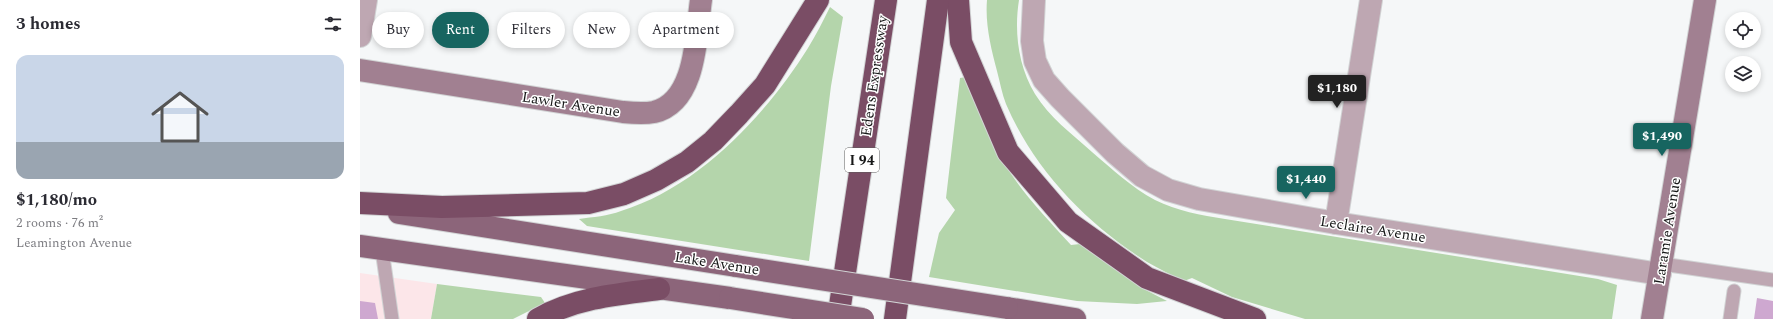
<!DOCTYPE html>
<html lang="en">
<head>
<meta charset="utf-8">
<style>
  body { margin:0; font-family:Spectral,serif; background:#f2f2f3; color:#2b2b33; height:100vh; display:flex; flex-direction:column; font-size:15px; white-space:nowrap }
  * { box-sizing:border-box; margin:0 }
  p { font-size:13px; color:#7c7c81 }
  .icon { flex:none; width:22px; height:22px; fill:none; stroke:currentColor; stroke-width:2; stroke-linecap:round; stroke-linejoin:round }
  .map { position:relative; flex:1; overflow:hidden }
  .details { display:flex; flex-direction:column; background:#fff; width:360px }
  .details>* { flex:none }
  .hud { position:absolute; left:12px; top:12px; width:380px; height:36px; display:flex; gap:8px }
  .fabs { position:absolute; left:1365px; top:12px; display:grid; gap:8px }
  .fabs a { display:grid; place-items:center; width:36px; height:36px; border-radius:50%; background:#fff; box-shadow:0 2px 6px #0003; font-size:20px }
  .price { position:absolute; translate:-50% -34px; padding:0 9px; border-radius:4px; background:#176560; color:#fff; font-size:13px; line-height:26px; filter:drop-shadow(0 1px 2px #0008) }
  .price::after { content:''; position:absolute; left:50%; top:24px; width:12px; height:9px; margin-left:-6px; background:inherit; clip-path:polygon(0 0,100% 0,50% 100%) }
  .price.current { background:#222; color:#fff }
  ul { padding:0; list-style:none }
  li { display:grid; align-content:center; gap:8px; height:212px; padding:0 16px }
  li span { display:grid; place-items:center; height:124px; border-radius:12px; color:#555 }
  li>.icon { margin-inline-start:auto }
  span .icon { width:72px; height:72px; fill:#fffc; stroke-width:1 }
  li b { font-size:17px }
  h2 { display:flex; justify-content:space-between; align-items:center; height:48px; padding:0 16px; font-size:17px }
  .tag { padding:0 14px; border-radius:18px; background:#fff; box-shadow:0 2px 6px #0003; font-size:14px; line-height:36px }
  .tag.current { background:#176560; color:#fff }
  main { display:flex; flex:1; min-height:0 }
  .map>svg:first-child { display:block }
  .commercial { fill:#fce6e9 }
  .green { fill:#b4d5ab }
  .building { fill:#cea8d0 }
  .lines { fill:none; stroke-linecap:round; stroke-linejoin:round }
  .lane-casing { stroke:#d1d3d4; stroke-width:15 }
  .street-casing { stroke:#d1d3d4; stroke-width:24 }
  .secondary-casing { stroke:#d1d3d4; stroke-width:24 }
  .primary-casing { stroke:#d1d3d4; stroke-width:24 }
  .highway-casing { stroke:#d1d3d4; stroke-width:24 }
  .lane { stroke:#bea7b2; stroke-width:13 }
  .street { stroke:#bea7b2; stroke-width:22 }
  .secondary { stroke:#a18091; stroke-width:22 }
  .primary { stroke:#8c657a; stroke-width:22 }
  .highway { stroke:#7a4d65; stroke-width:22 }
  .primary-bridge-casing { stroke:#d1d3d4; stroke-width:24; stroke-linecap:butt }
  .primary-bridge { stroke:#8c657a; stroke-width:22 }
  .labels { text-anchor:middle; stroke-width:3; stroke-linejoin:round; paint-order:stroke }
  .shield { fill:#fff; stroke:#5d5d5d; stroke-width:1 }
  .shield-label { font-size:14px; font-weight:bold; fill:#171818 }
  .street-label { font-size:15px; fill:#171818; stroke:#fff }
</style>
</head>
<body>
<main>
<section class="details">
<h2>3 homes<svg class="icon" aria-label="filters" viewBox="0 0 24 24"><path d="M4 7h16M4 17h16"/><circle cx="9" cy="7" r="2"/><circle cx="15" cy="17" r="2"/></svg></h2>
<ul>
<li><span style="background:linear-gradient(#c9d6e8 70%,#9aa5b1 0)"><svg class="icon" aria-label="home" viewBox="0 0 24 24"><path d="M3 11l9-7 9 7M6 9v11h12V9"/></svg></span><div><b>$1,180/mo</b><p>2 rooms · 76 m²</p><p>Leamington Avenue</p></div></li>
</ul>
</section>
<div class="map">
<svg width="1413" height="319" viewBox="0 0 1413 319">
  <rect width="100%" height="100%" fill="#f5f7f8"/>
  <path class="commercial" d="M0 273 77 284 71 319H0Z"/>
  <g class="green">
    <path d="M627 0H659C654 31 658 66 675 94 689 117 712 134 732 152 752 169 771 187 795 200 817 211 841 215 865 219L1238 279 1257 285 1252 319H945L872 297 832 278 824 281C812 275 799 269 787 262 727 224 674 170 646 104 642 94 640 82 637 71 631 48 625 24 627 0Z"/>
    <path d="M470 7 483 17 471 86 449 261 227 226 219 219C233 217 248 216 261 211 339 187 406 115 448 48 456 35 463 21 470 7Z"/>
    <path d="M611 76C619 99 625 124 635 146 653 184 683 214 711 245L720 244 780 287 807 301 777 304 717 301 569 277 579 233 595 210 586 198 600 78Z"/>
    <path d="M77 284 181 297 185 303 153 319H71Z"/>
  </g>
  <g class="building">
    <path d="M1397 298 1413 301V319H1394Z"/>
    <path d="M0 301 15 303 18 319H0Z"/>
  </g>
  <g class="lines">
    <defs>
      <g id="lane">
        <path d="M22 250 32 319"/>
        <path d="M1302 264 1413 280"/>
        <path d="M1370 319 1374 291"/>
      </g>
      <g id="street">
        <path d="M674 0 672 41 675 61 684 80 700 98 755 153 782 176 808 190 839 199 976 223 1300 274"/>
        <path d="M0 36 6 0"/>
        <path d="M976 223 1011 0"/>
      </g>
      <g id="secondary">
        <path d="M0 70 263 112C273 113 284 114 294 112 337 102 336 34 341 0"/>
        <path d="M1292 319 1345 0"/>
      </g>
      <g id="primary">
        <path d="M39 213 376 266"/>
        <path d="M0 246 370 298"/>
        <path d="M647 308 715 319"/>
      </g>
      <g id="highway">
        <path d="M598 0 601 42 648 152 708 222 787 278 895 319"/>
        <path d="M0 203 82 207 228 203 264 194 296 180 327 162 353 141 379 114 405 85 458 0"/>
        <path d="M178 319C215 298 258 294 299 289"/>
        <path d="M478 319 526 0"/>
        <path d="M535 319 578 0"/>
      </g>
    </defs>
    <use href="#lane" class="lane-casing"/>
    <use href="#street" class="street-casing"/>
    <use href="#secondary" class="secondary-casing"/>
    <use href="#primary" class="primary-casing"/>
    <use href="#highway" class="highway-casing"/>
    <use href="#lane" class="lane"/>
    <use href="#street" class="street"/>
    <use href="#secondary" class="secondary"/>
    <use href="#primary" class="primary"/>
    <use href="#highway" class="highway"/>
    <defs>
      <g id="primary-bridge">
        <path d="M376 266 647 308"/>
        <path d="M370 298 503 319"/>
      </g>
    </defs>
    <use href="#primary-bridge" class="primary-bridge-casing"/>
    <use href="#primary-bridge" class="primary-bridge"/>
  </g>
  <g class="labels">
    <rect class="shield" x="485" y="148" width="34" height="24" rx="3"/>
    <g class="shield-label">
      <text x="502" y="165">I 94</text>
    </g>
    <g class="street-label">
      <text transform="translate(514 76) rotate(-82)" y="5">Edens Expressway</text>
      <text transform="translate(211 104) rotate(9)" y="5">Lawler Avenue</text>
      <text transform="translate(1013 229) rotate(9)" y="5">Leclaire Avenue</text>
      <text transform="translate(1307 231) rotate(-81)" y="5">Laramie Avenue</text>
      <text transform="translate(357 263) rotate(9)" y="5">Lake Avenue</text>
    </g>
  </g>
</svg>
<div class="fabs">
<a><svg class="icon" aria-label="locate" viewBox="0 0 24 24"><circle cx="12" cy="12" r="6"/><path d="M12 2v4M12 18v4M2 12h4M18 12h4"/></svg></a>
<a><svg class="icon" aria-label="layers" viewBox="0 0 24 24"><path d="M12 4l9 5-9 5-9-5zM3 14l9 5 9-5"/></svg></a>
</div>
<b class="price current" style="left:977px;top:109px">$1,180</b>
<b class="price" style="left:1302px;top:157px">$1,490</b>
<b class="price" style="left:946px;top:200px">$1,440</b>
<div class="hud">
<a class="tag">Buy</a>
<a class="tag current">Rent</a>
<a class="tag">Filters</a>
<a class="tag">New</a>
<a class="tag">Apartment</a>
</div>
</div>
</main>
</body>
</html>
